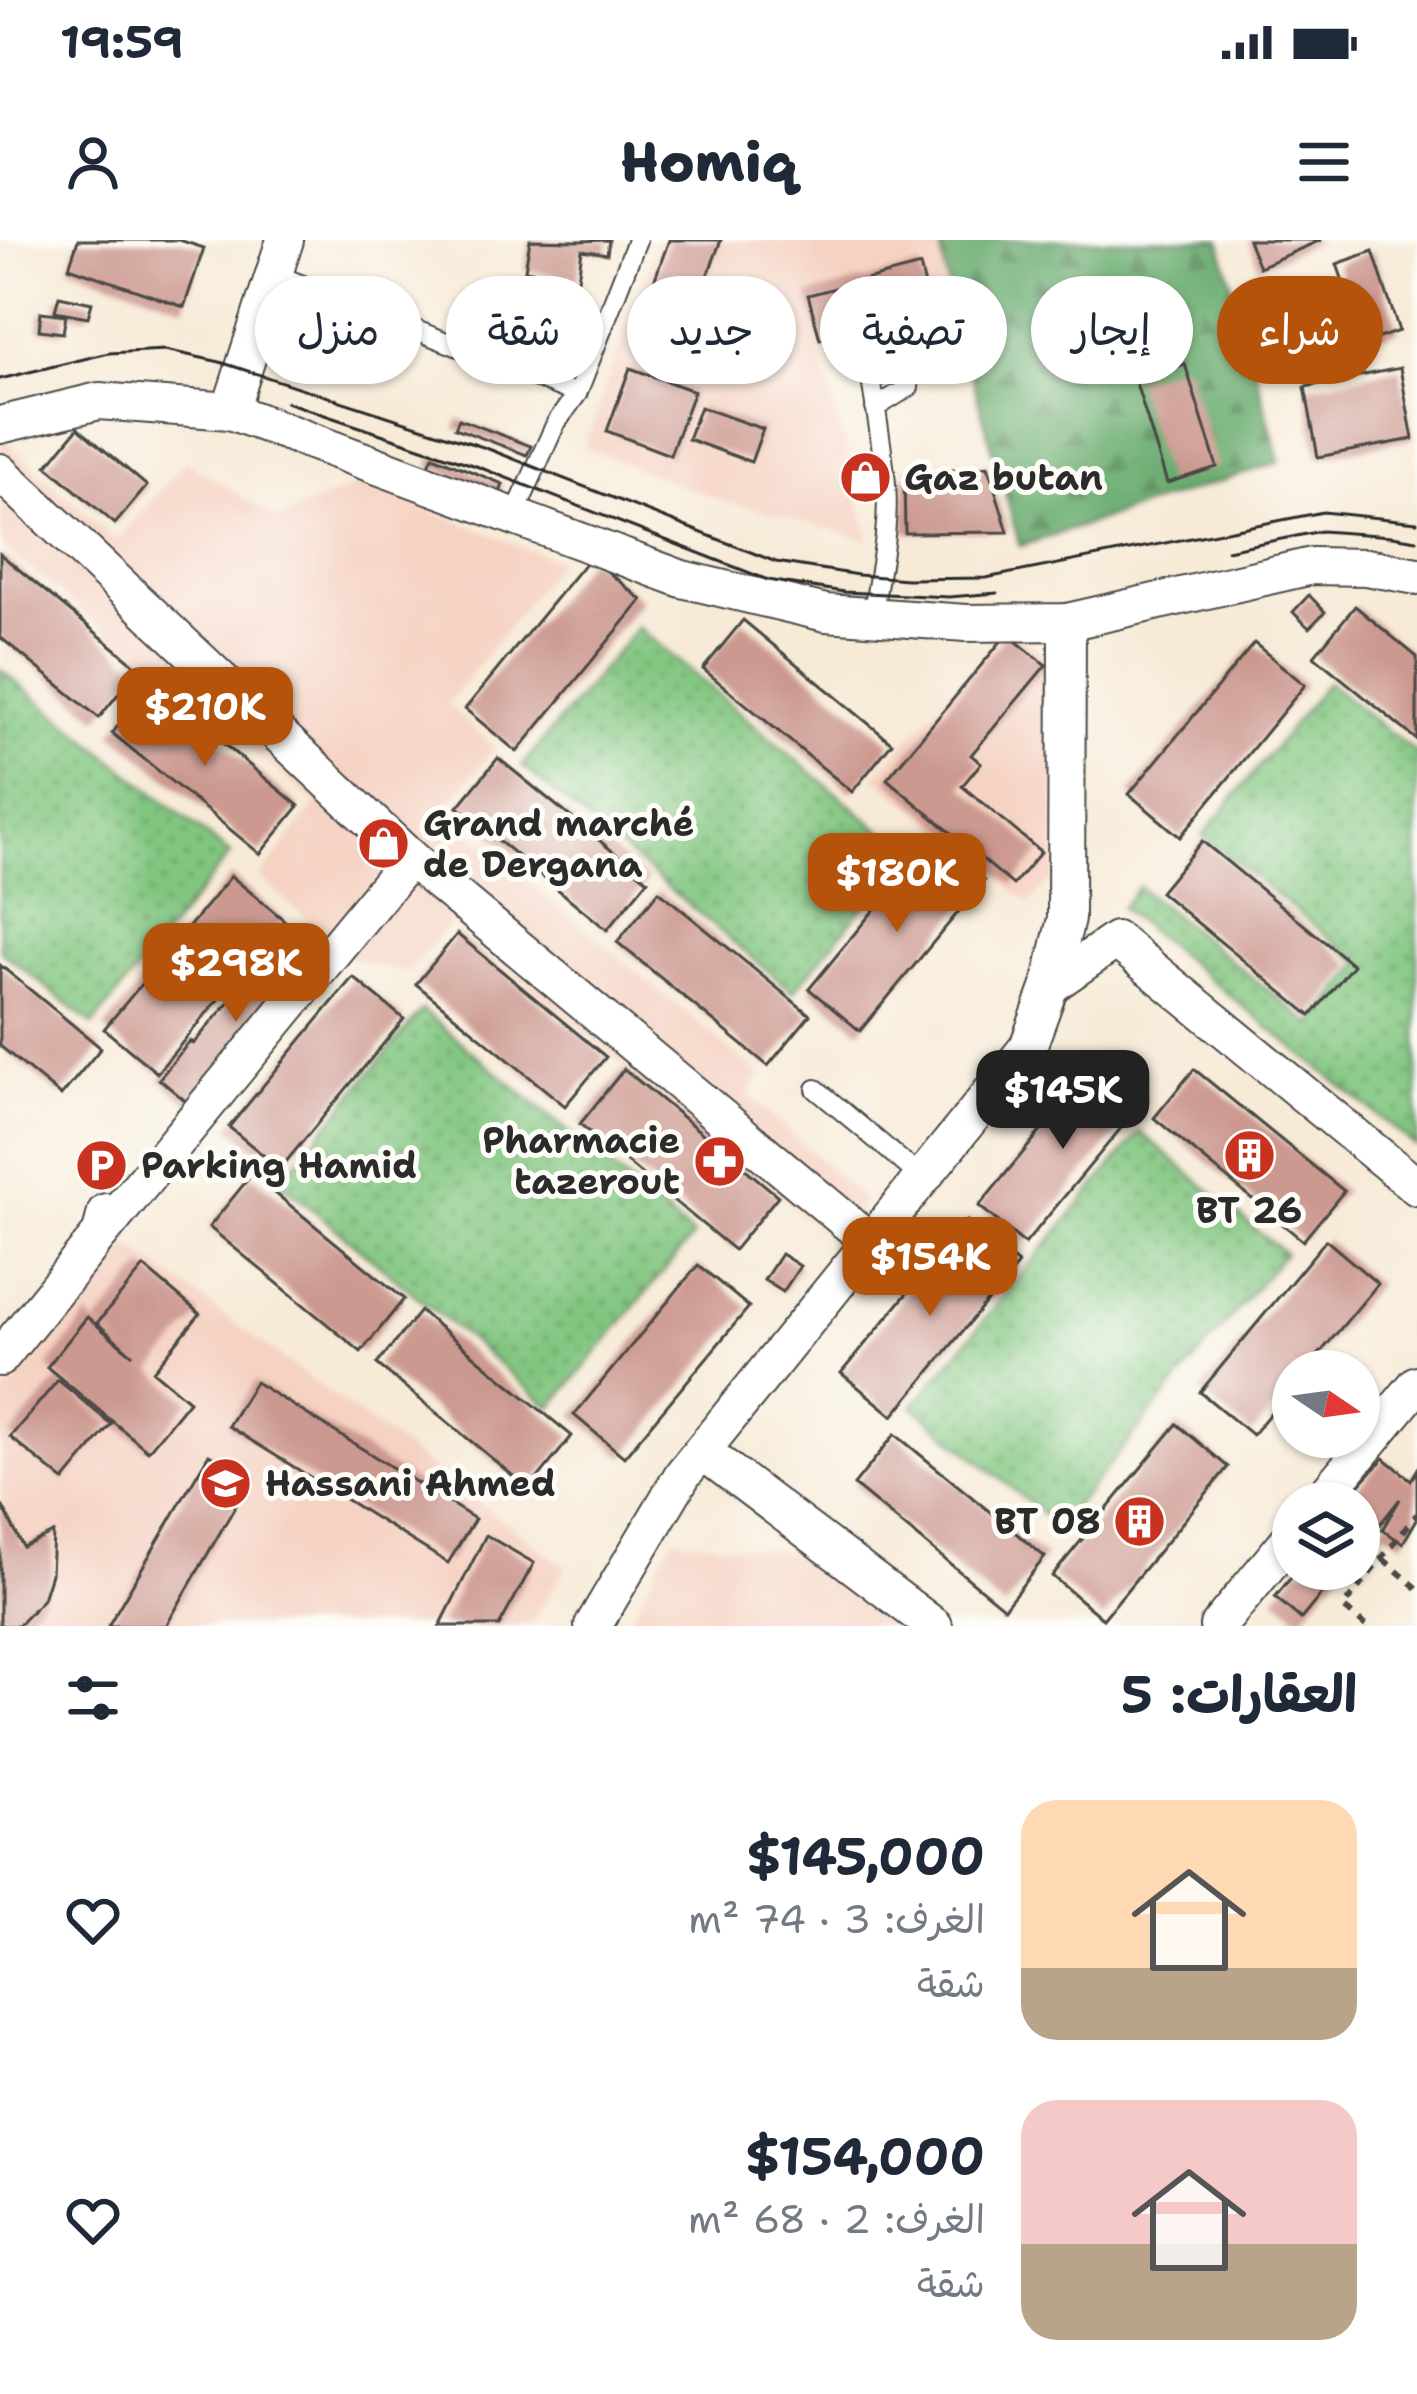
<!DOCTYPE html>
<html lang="ar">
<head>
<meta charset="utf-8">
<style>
  body { margin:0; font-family:"Shantell Sans","Playpen Sans Arabic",sans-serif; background:#f6f6f7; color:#1f2937; direction:rtl; height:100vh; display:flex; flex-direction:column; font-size:45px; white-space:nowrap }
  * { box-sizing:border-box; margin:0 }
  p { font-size:39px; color:#747a83 }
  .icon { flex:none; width:66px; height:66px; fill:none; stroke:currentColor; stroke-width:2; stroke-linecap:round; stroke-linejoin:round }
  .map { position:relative; height:1386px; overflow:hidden; direction:ltr }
  .details { display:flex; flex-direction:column; background:#fff; flex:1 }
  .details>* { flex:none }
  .hud { position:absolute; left:36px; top:36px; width:1347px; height:108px; direction:rtl; display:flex; gap:24px }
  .needle { width:78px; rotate:103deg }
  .fabs { position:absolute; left:1272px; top:1110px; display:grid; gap:24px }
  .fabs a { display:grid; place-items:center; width:108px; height:108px; border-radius:50%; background:#fff; box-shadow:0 3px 9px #0004; font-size:60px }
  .price { position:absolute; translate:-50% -102px; padding:0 27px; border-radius:24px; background:#b45309; color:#fff; font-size:39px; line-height:78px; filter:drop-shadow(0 3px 6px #0008) }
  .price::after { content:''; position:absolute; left:50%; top:72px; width:36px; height:27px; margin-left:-18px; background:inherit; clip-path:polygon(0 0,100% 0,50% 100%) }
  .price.selected { background:#222; color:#fff }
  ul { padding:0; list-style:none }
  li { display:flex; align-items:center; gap:36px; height:300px; padding:0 60px }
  li span { display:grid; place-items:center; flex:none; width:336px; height:240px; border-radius:36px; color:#555 }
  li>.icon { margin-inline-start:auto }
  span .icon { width:144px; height:144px; fill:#fffc; stroke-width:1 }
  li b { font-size:51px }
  h2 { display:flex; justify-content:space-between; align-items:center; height:144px; padding:0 60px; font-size:51px }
  .chip { padding:0 42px; border-radius:54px; background:#fff; box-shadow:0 3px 9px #0004; font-size:42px; line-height:108px }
  .chip.selected { background:#b45309; color:#fff }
  .status { display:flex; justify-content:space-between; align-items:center; height:84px; padding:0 60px; background:#fff; direction:ltr }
  .status svg { height:33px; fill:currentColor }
  header { display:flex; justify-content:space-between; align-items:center; height:156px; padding:0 60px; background:#fff; font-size:54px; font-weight:800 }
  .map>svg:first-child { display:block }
  .built { fill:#f5d2c2 }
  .grass { fill:url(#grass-dots); stroke:#567856; stroke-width:3 }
  .forest { fill:url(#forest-firs); stroke:#4a6b4c; stroke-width:3 }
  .building { fill:#cc9990 }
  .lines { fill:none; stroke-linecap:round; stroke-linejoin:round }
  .service-casing { stroke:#4a4845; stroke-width:22 }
  .minor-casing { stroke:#4a4845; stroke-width:40 }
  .path { stroke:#4a4845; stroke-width:6; stroke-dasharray:9 9; stroke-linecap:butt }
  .service { stroke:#fff; stroke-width:18 }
  .minor { stroke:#fff; stroke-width:36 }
  .tram { stroke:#2b2b2b; stroke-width:3 }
  .labels { text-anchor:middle; stroke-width:10; stroke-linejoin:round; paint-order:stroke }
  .poi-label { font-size:36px; font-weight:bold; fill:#2b2b2b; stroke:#fdfcf7; text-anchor:start }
</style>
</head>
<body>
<div class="status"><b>19:59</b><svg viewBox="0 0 49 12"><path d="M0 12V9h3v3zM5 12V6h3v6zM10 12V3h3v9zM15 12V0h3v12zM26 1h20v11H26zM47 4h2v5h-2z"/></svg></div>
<header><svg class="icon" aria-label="menu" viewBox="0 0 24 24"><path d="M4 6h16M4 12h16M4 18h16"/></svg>Homiq<svg class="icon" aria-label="person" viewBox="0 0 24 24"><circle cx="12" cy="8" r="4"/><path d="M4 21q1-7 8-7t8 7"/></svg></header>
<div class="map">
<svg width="1417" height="1386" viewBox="0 0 1417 1386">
  <defs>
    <pattern id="grass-dots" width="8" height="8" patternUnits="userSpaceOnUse" patternTransform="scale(3)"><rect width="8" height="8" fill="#81c680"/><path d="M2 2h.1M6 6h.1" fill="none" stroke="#6aa169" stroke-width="1.8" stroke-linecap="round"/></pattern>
    <pattern id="forest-firs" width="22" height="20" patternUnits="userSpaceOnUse" patternTransform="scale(3)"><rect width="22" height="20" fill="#68ab6e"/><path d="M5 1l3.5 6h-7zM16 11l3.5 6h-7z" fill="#568b5b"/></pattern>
  </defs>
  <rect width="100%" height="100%" fill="#fdfcf7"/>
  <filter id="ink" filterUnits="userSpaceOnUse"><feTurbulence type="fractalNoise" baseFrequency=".00833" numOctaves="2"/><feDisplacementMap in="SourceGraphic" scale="24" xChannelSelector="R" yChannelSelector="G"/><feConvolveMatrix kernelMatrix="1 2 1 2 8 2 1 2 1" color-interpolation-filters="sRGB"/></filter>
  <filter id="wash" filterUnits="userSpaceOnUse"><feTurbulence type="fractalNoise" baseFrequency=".004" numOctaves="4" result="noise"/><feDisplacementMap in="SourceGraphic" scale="48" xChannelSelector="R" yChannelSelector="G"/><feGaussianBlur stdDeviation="2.7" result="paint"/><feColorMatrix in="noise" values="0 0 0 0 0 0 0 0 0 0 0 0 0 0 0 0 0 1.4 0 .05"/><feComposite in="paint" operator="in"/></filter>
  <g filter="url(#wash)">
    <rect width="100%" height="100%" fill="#f7ebd8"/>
    <g class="built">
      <path d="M659 0H940L955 78 820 112 870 300 723 261 584 207Z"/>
      <path d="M0 196 116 301 186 221 276 279 362 244 559 321 448 464 495 508 443 571 761 835 747 854 864 960 834 1001 451 682 405 733 354 719 260 638 316 563 0 304Z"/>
      <path d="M1009 387 1055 422V636L1030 663 875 537Z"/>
      <path d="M127 1004 566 1327 530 1386H0V1159Z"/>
      <path d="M673 1298 818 1317 908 1386H625Z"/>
    </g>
    <g class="grass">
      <path d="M637 387 908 613 793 752 522 526Z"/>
      <path d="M0 429 230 614 93 785 0 710Z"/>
      <path d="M1327 442 1417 514V907L1121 668 1138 647 1312 785 1361 723 1203 596Z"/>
      <path d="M422 770 693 996 551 1168 280 942Z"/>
      <path d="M1140 892 1284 1013 1058 1287 913 1166Z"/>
    </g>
    <path class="forest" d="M939 0H1220L1280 222 1020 306 955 78Z"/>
    <g id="blocks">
      <g class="building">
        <path d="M78 0H179L204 8 184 67 69 27Z"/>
        <path d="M530 0 578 1 609 0 607 14 582 10 578 39 525 30Z"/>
        <path d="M669 0H721L694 72 649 55Z"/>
        <path d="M1248 0H1321L1259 27Z"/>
        <path d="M1373 11 1399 91 1364 103 1337 24Z"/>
        <path d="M920 26 931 70 820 99 808 55Z"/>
        <path d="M59 56 92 63 88 77 55 71Z"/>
        <path d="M41 72 66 75 63 93 39 90Z"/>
        <path d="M1185 124 1217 227 1167 243 1135 140Z"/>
        <path d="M630 128 694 151 670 215 607 191Z"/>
        <path d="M1400 128 1413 199 1318 217 1305 147Z"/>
        <path d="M700 167 763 189 751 222 688 199Z"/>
        <path d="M459 179 531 206 527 215 455 188Z"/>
        <path d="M78 188 147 246 115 284 47 226Z"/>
        <path d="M433 216 503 244 500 253 429 225Z"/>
        <path d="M988 226 1008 292 905 293 904 235Z"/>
        <path d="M0 314 139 428 99 478 0 397Z"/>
        <path d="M590 317 642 360 517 512 465 469Z"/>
        <path d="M1309 355 1325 372 1309 388 1293 372Z"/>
        <path d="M1355 366 1417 417V500L1314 416Z"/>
        <path d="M743 380 892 503 852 552 703 429Z"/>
        <path d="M1007 394 1046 425 971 515 981 523 962 546 1041 612 1013 645 887 539Z"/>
        <path d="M1254 403 1305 445 1180 597 1129 554Z"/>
        <path d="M151 444 299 566 260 614 112 493Z"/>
        <path d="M498 518 648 640 607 690 458 567Z"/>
        <path d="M933 598 984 641 860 791 809 749Z"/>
        <path d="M1202 601 1353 725 1311 776 1160 652Z"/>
        <path d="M231 636 284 680 157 833 104 789Z"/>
        <path d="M659 651 810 775 768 826 617 702Z"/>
        <path d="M457 694 606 817 565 866 416 744Z"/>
        <path d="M283 699 313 725 195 869 159 839 190 801 193 804Z"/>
        <path d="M0 725 101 808 61 856 0 806Z"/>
        <path d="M353 737 404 779 280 929 229 887Z"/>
        <path d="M1100 819 1146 858 1025 1004 979 966Z"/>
        <path d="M624 829 778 956 734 1010 580 884Z"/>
        <path d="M1194 829 1344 951 1303 1001 1154 878Z"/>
        <path d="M252 934 404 1059 361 1112 209 987Z"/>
        <path d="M967 981 1018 1024 893 1176 841 1133Z"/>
        <path d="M1326 1000 1378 1044 1305 1131H1293V1146L1252 1195 1200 1152Z"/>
        <path d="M781 1014 800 1026 783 1052 764 1040Z"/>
        <path d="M698 1025 749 1067 624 1217 574 1175Z"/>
        <path d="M144 1027 200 1074 153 1131 189 1161 148 1211 47 1127 87 1077 133 1115 97 1083Z"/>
        <path d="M420 1071 572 1196 529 1249 377 1124Z"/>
        <path d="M58 1140 111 1184 64 1241 10 1197Z"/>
        <path d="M255 1142 475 1279 448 1323 228 1186Z"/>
        <path d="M1177 1184 1228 1227 1103 1379 1052 1336Z"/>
        <path d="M895 1194 1045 1317 1004 1368 854 1245Z"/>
        <path d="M209 1214 251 1239 166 1386H108Z"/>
        <path d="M1384 1218 1411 1240 1417 1230V1279L1403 1303 1382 1290 1400 1259 1380 1284 1351 1254Z"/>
        <path d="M3 1267 23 1307 53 1293 51 1334 43 1359 18 1386H0V1269Z"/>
        <path d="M486 1295 534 1323 499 1386H440Z"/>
        <path d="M1298 1329H1342L1301 1379 1275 1357Z"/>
      </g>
    </g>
  </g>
  <g filter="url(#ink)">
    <use href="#blocks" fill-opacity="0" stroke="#4a4845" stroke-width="3"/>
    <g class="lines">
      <defs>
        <g id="service">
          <path d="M275 34 577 154 637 0"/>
          <path d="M514 276 556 183 577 154"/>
          <path d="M872 377C879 333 890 288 886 244 882 200 873 156 867 112L901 105 909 147 875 168"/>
          <path d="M816 849 922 938"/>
        </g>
        <g id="minor">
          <path d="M230 171 285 0"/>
          <path d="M0 185 99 161 230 171 682 339 826 373 966 383 1067 382 1312 326 1366 327 1417 336"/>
          <path d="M0 232 410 618 871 1002"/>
          <path d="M1050 746 1116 700 1417 947"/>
          <path d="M101 993 410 618"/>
          <path d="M0 1118 101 993 106 972"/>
          <path d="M702 1211 934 1386"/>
          <path d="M1319 1263 1417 1144"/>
          <path d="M593 1386 683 1234 1028 807 1050 746 1066 679 1067 382"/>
          <path d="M1218 1386 1293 1295"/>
        </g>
      </defs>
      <use href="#service" class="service-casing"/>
      <use href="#minor" class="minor-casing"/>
      <g class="path">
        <path d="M1383 1319 1417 1348"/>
        <path d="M1366 1386 1343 1367 1417 1274"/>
      </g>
      <use href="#service" class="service"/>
      <use href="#minor" class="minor"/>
      <g class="tram">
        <path d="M0 139 109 113 165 110 220 122 486 208 776 322 858 335 907 339 986 338 1323 272 1417 282"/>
        <path d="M286 162 476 226 768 340 844 352 949 357 997 353"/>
        <path d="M1227 310 1321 291 1392 296 1417 300"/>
      </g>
    </g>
  </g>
  <defs>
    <symbol id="shop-disc" viewBox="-11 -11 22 22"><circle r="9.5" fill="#c8321e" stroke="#fdfcf7"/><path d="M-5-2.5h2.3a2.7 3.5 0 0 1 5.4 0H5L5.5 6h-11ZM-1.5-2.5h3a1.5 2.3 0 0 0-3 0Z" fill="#fff"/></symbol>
    <symbol id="building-disc" viewBox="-11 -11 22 22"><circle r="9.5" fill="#c8321e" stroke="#fdfcf7"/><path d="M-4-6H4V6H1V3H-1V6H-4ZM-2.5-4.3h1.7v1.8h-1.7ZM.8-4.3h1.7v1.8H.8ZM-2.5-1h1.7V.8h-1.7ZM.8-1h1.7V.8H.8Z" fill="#fff"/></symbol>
    <symbol id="pharmacy-disc" viewBox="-11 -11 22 22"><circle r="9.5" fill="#c8321e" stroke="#fdfcf7"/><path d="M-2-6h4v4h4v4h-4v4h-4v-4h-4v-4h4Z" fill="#fff"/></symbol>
    <symbol id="parking-disc" viewBox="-11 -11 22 22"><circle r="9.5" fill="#c8321e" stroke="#fdfcf7"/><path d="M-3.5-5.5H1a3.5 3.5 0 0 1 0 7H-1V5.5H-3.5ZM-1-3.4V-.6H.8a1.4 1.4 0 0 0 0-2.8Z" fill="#fff"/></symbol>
    <symbol id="school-disc" viewBox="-11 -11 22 22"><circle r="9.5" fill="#c8321e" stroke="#fdfcf7"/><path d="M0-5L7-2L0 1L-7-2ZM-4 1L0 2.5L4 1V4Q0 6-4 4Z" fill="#fff"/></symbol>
  </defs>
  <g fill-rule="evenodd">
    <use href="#shop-disc" x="836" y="208" width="59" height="59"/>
    <use href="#shop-disc" x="354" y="574" width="59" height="59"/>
    <use href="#building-disc" x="1220" y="886" width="59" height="59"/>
    <use href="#pharmacy-disc" x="690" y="892" width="59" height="59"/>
    <use href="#parking-disc" x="72" y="896" width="59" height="59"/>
    <use href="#school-disc" x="196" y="1214" width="59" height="59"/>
    <use href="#building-disc" x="1110" y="1252" width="59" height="59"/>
  </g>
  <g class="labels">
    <g class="poi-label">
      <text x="904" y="250">Gaz butan</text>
      <text x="423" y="596">Grand marché<tspan x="423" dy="41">de Dergana</tspan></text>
      <text x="680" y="913" text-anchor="end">Pharmacie<tspan x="680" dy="41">tazerout</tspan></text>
      <text x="141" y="938">Parking Hamid</text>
      <text x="1249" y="983" text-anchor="middle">BT 26</text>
      <text x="265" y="1256">Hassani Ahmed</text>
      <text x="1101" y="1294" text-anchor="end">BT 08</text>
    </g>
  </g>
</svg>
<div class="fabs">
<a><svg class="needle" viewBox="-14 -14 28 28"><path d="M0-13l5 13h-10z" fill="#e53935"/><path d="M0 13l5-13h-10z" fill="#747a83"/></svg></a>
<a><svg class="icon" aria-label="layers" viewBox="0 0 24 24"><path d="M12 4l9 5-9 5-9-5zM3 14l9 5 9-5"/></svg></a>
</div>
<b class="price" style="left:205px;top:529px">$210K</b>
<b class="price" style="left:897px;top:695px">$180K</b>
<b class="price" style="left:236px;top:785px">$298K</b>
<b class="price selected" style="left:1063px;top:912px">$145K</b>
<b class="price" style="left:930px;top:1079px">$154K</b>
<div class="hud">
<a class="chip selected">شراء</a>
<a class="chip">إيجار</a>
<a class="chip">تصفية</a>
<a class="chip">جديد</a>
<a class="chip">شقة</a>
<a class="chip">منزل</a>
</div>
</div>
<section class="details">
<h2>العقارات: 5<svg class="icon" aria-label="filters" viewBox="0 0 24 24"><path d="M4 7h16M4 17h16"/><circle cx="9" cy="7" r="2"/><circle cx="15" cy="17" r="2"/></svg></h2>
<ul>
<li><span style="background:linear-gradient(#ffd9b3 70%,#b9a48a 0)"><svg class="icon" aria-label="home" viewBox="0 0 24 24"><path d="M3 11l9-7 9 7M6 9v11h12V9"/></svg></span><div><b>$145,000</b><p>الغرف: 3 · 74 m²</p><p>شقة</p></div><svg class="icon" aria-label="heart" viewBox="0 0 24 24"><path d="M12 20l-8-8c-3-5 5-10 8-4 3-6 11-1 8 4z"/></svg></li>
<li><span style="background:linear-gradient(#f6c9c9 60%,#b9a48a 0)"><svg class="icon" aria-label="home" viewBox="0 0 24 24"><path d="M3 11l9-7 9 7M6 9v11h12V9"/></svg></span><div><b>$154,000</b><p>الغرف: 2 · 68 m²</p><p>شقة</p></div><svg class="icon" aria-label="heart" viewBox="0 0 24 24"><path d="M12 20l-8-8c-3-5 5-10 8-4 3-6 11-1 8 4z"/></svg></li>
</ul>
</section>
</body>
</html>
